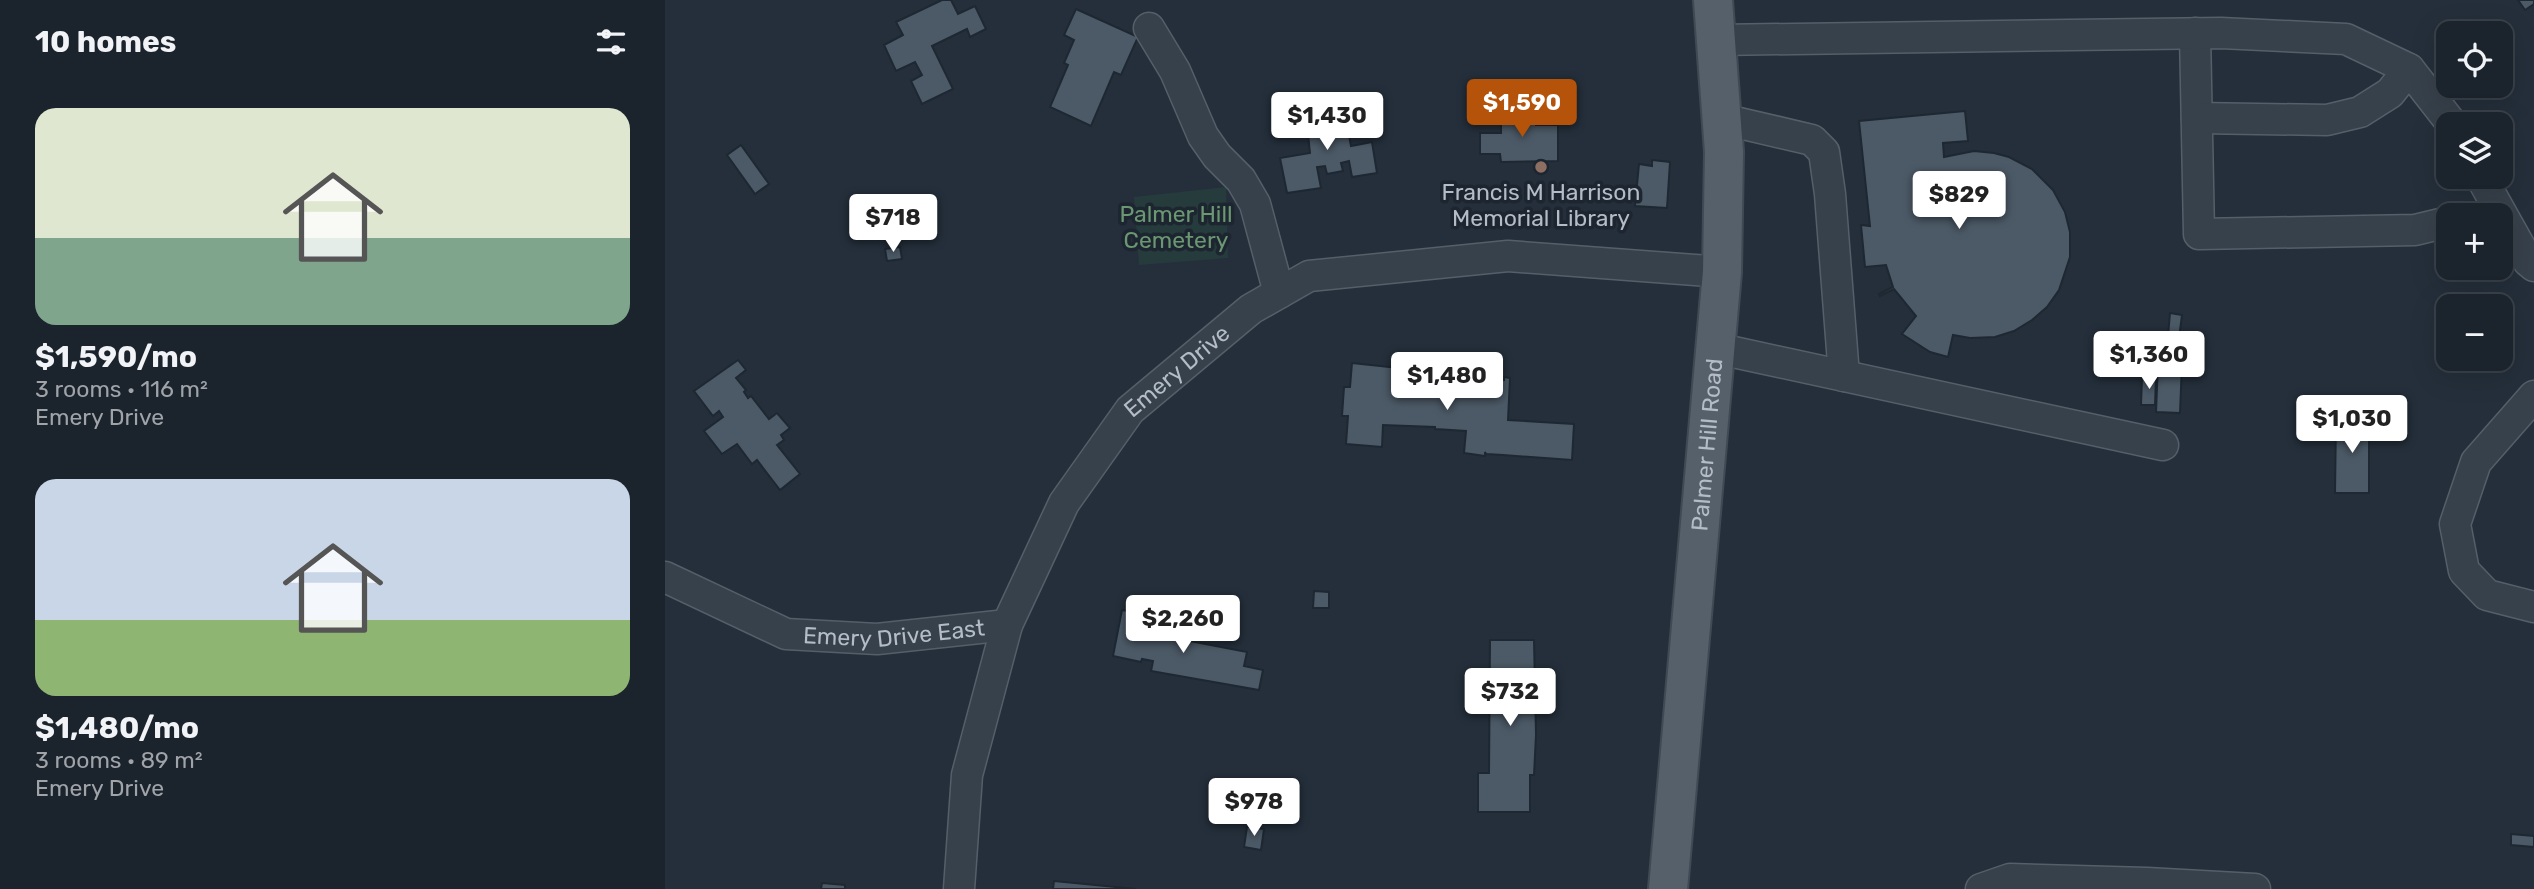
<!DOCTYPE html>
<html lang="en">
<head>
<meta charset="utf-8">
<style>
  body { margin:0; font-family:Rubik,sans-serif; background:#242b34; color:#f1f3f6; height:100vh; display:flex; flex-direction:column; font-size:26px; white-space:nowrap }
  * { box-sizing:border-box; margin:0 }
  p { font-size:23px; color:#a0a4a9 }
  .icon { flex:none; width:38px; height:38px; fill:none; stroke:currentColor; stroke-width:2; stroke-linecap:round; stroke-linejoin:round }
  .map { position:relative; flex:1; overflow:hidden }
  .sheet { display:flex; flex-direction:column; background:#1b232c; width:665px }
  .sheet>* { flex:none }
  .controls { position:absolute; left:1771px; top:21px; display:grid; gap:14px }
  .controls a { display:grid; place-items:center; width:77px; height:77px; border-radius:14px; background:#1b232c; box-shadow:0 7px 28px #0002,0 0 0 2px #394048; font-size:35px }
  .price { position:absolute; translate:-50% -60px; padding:0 16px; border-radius:7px; background:#fff; color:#222; font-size:23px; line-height:46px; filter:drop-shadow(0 2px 4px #0008) }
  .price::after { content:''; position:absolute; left:50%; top:42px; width:21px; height:16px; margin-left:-10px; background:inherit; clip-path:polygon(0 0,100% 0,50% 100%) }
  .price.selected { background:#b45309; color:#fff }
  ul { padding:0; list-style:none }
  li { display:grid; align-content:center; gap:14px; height:371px; padding:0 35px }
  li span { display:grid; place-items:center; height:217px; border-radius:21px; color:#555 }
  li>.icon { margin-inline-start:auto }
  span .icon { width:126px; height:126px; fill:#fffc; stroke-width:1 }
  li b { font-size:30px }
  h2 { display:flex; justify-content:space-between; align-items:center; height:84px; padding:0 35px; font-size:30px }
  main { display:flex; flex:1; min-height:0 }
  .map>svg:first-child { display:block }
  .green { fill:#263b3c }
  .building { fill:#4c5a67; stroke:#1e2832; stroke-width:2 }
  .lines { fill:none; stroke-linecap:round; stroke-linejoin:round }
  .minor-casing { stroke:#555f69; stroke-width:33 }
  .major-casing { stroke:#404a54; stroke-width:42 }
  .minor { stroke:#37414b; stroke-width:30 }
  .major { stroke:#55606b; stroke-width:38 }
  .education-dot { fill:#8d6e63; stroke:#1d2630; stroke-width:2.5 }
  .labels { text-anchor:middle; stroke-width:7; stroke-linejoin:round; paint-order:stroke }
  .poi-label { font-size:23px; fill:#b3bcc7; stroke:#1d2630 }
  .park-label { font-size:23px; fill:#6b9772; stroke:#1d2630 }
  .street-label { font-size:23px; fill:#b3bcc7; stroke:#1d2630 }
</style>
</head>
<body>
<main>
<section class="sheet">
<h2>10 homes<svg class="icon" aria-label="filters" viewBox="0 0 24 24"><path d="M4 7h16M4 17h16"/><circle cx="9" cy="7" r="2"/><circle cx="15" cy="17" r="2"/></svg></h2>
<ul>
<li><span style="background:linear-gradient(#dfe7d0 60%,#7fa58c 0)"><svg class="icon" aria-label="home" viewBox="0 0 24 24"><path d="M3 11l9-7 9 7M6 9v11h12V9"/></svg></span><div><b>$1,590/mo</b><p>3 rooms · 116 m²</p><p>Emery Drive</p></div></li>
<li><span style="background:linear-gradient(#c9d6e8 65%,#8fb573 0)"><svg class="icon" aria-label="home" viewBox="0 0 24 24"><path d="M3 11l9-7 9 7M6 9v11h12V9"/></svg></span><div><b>$1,480/mo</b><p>3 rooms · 89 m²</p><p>Emery Drive</p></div></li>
</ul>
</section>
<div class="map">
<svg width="1869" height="889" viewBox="0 0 1869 889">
  <rect width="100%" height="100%" fill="#242f3b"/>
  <path class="green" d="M561 187 563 258 474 265 469 197Z"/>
  <g class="building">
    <path d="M277 0H286L293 14 310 6 321 29 305 37 302 29 267 46 288 89 257 104 246 81 257 75 250 62 231 71 219 45 238 35 231 22Z"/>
    <path d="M1853 0H1869V4L1860 10Z"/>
    <path d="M411 9 473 37 456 75 449 72 426 126 385 107 403 65 399 63 409 40 399 35Z"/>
    <path d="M676 102 678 121 681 120 686 146 707 142 712 173 687 177 684 161 676 163 678 171 662 174 660 166 652 167 656 188 622 193 615 158 645 153 641 116 652 114 650 107Z"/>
    <path d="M836 110H871V125H893V161L836 162 835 154H815V133H836Z"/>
    <path d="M1300 111 1303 141 1278 143 1279 157 1309 151 1329 153 1344 157 1367 169 1388 190 1400 212 1405 232V257L1394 290 1382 307 1367 320 1349 331 1330 337 1305 338 1288 335 1283 357 1265 352 1237 334 1251 316 1229 289 1215 296 1214 294 1228 287 1221 265 1200 267 1196 225 1205 226 1194 121Z"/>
    <path d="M76 145 104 184 90 194 62 155Z"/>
    <path d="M987 160 1005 162 1002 208 970 206 974 164 987 166Z"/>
    <path d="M235 247 237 259 222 261 220 249Z"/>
    <path d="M1505 313 1517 315 1514 338 1503 336Z"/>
    <path d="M73 360 81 370 71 378 81 390 79 392 83 398 86 396 104 419 112 413 125 428 116 435 119 440 112 445 135 474 115 490 92 460 87 464 72 444 57 454 39 431 58 417 54 411 48 416 29 391Z"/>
    <path d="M1493 362 1517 363 1515 413 1491 412Z"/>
    <path d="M687 363 752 370 753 368 771 369V373L810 375V378L839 380V377L845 378 843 420 909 424 907 460 838 455 821 454 820 452V456L799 453 801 431 770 429V427L718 425 717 447 681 444 683 416H677L679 387H685Z"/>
    <path d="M1477 377H1491L1490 405H1476Z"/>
    <path d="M1671 417 1704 418V493H1670Z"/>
    <path d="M649 591 664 592V608H648Z"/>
    <path d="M457 610 486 615 483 633 582 652 579 666 598 670 594 690 486 671 488 661 477 659 476 662 448 656Z"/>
    <path d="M825 640H869L871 735 869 775H865V812H813V773H824Z"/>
    <path d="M582 827 599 829 596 850 579 847Z"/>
    <path d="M1846 834 1869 836V847L1846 845Z"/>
    <path d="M389 881 471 889H388Z"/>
    <path d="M157 883 180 885V889H156Z"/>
  </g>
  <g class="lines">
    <defs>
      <g id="minor">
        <path d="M484 28 510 71 538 136 552 156 576 180 590 204 614 293"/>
        <path d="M1530 33 1534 234 1750 230 1783 222"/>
        <path d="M1051 40 1556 33 1681 39 1744 69 1787 124"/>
        <path d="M1532 118 1662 120 1695 112 1725 93 1744 69"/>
        <path d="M1057 119 1147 140 1159 152 1165 194 1179 376"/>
        <path d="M1816 177 1863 261 1869 266"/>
        <path d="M1050 348 1498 445"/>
        <path d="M1869 396 1811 462 1790 524 1799 571 1822 595 1869 607"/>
        <path id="s1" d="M0 577 121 634 212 639 342 625"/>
        <path id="s2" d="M294 889 302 775 342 625 399 503 465 410 586 309 644 276 843 256 1057 272"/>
        <path d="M1316 889 1345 879 1482 883 1590 889"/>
      </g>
      <g id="major">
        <path id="s3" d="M1003 889 1057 272 1059 152 1048 0"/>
      </g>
    </defs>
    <use href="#minor" class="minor-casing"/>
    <use href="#major" class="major-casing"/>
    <use href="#minor" class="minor"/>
    <use href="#major" class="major"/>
  </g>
  <circle class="education-dot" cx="876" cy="167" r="7"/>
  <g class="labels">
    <g class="poi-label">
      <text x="876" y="200">Francis M Harrison<tspan x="876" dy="26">Memorial Library</tspan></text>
    </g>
    <g class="park-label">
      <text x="511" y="222">Palmer Hill<tspan x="511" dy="26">Cemetery</tspan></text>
    </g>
    <g class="street-label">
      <text dy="8" stroke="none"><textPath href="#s2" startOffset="579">Emery Drive</textPath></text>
      <text dy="8" stroke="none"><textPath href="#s3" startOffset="446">Palmer Hill Road</textPath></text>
      <text dy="8" stroke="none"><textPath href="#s1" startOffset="242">Emery Drive East</textPath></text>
    </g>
  </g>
</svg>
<div class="controls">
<a><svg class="icon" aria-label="locate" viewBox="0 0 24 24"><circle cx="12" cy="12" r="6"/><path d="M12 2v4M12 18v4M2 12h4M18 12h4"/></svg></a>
<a><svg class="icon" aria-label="layers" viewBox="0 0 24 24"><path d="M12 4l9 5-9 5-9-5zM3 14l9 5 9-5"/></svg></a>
<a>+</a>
<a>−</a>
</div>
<b class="price selected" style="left:857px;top:139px">$1,590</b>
<b class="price" style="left:662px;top:152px">$1,430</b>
<b class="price" style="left:1294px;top:231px">$829</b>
<b class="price" style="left:228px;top:254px">$718</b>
<b class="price" style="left:1484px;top:391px">$1,360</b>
<b class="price" style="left:782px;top:412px">$1,480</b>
<b class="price" style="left:1687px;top:455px">$1,030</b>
<b class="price" style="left:518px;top:655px">$2,260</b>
<b class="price" style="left:845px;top:728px">$732</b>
<b class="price" style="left:589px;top:838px">$978</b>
</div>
</main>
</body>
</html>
